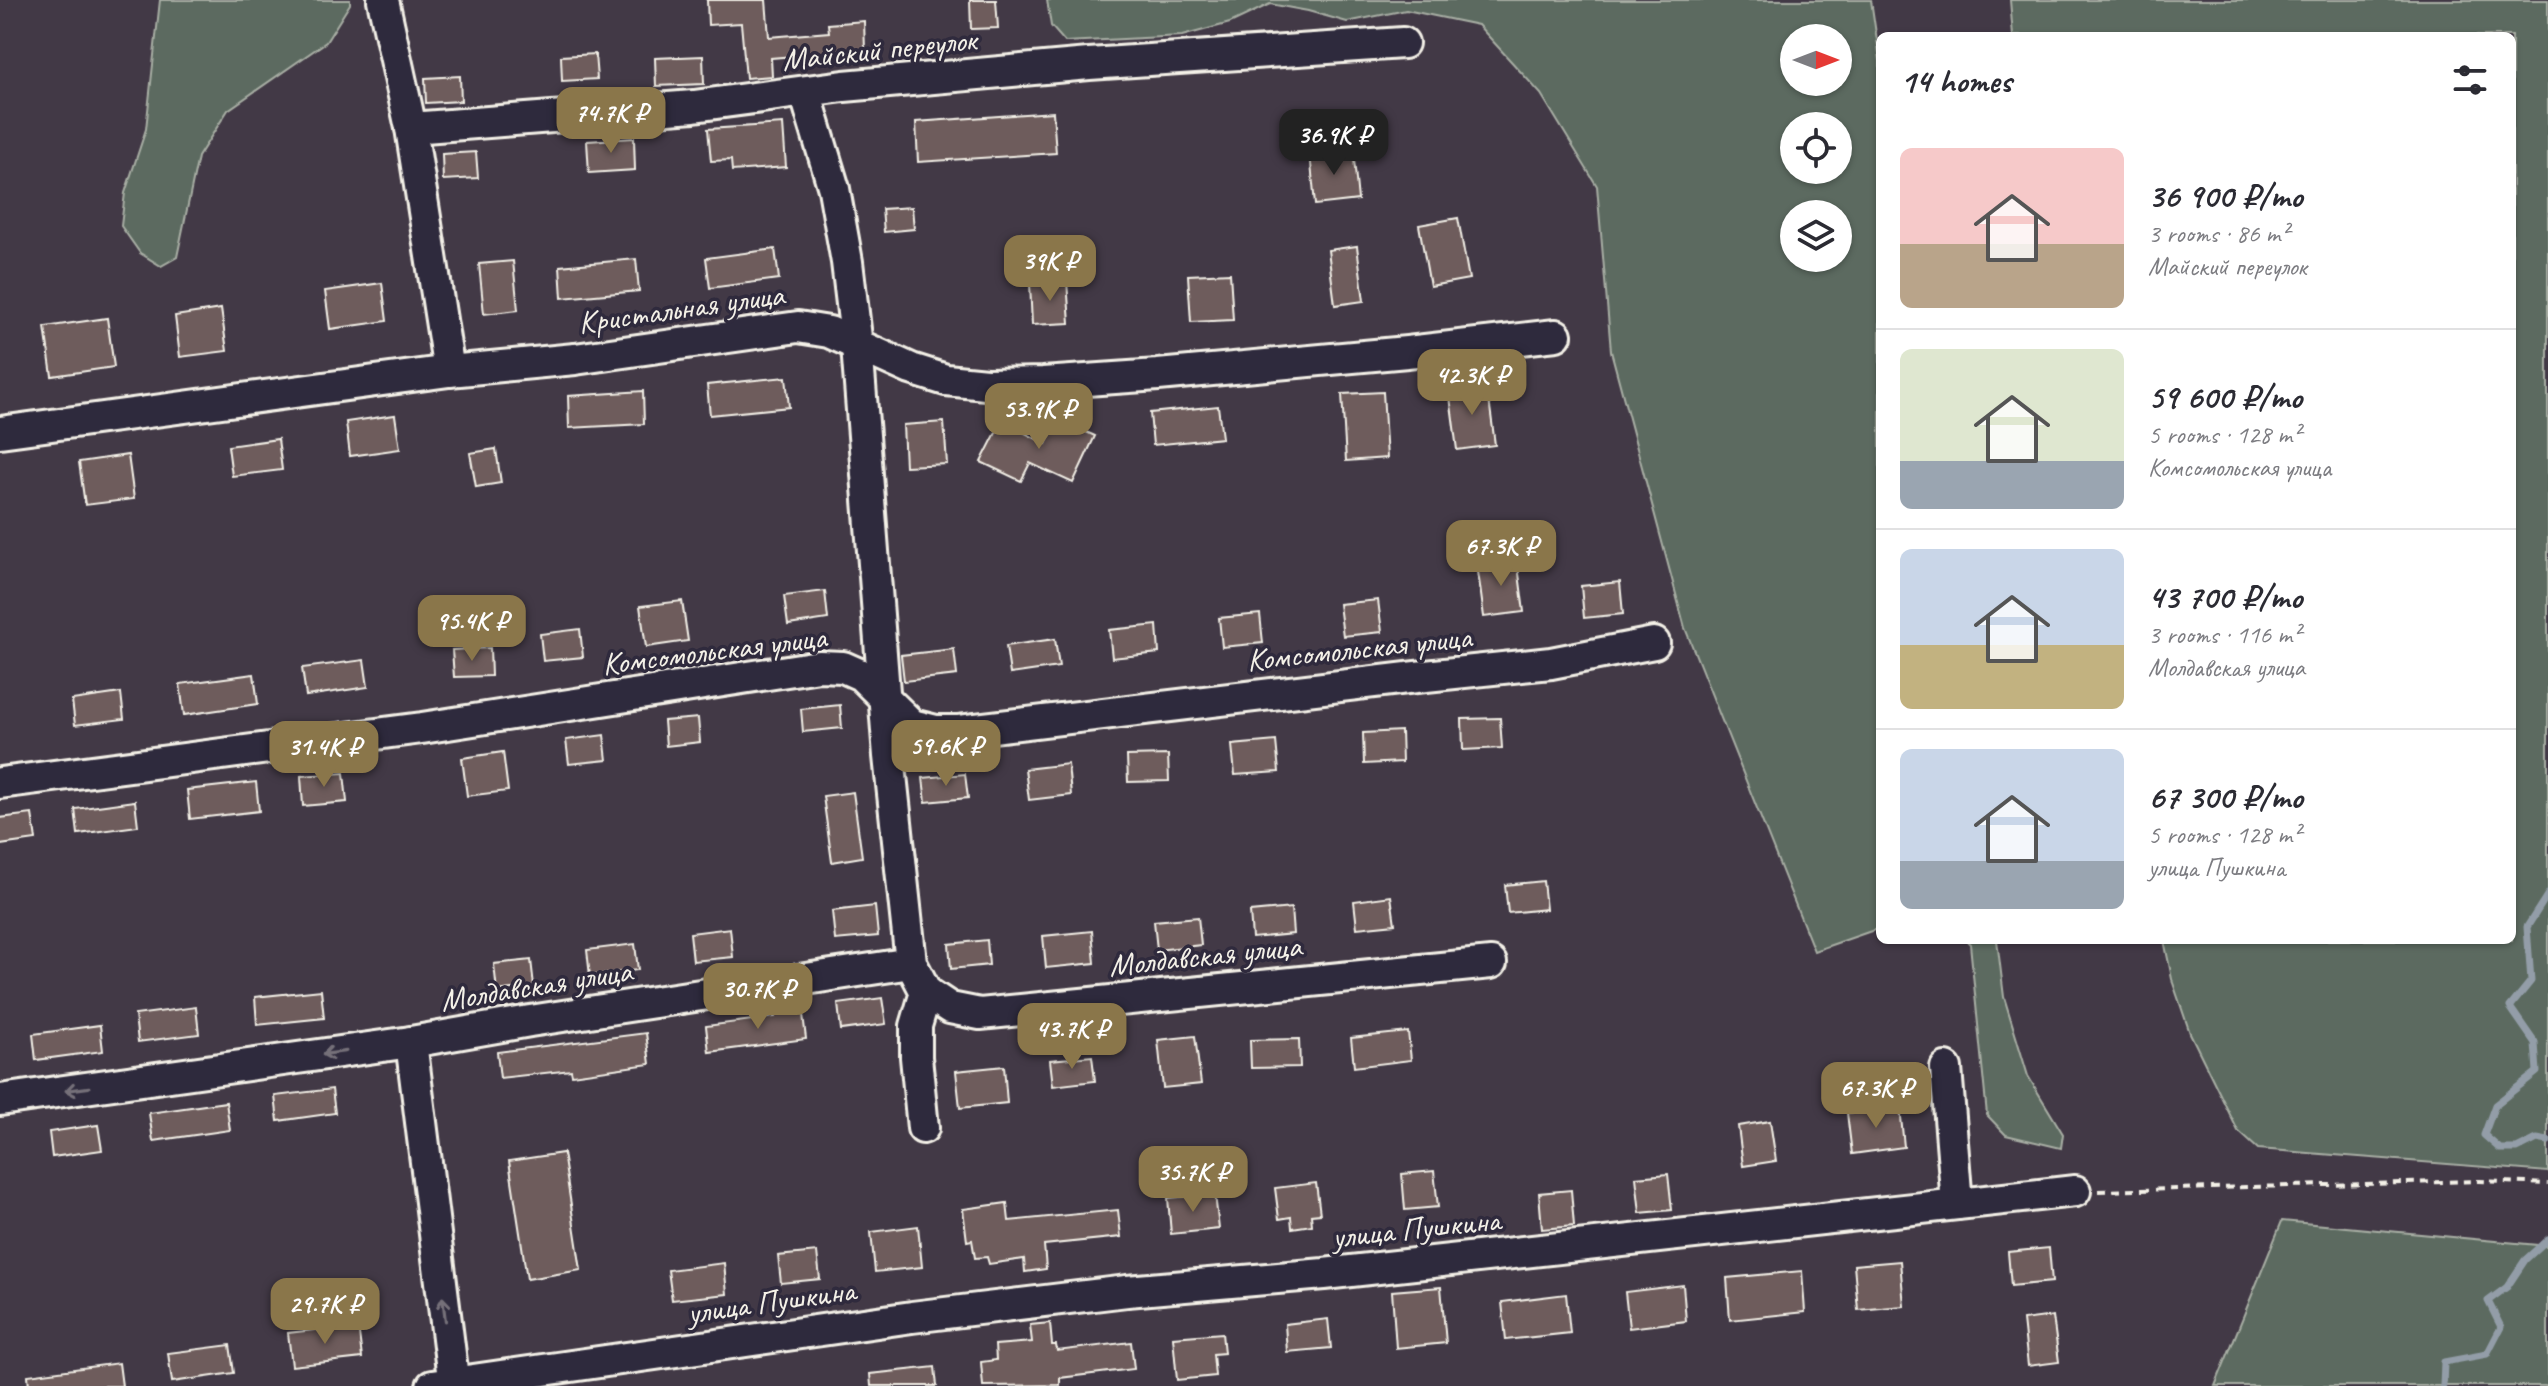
<!DOCTYPE html>
<html lang="en">
<head>
<meta charset="utf-8">
<style>
  body { margin:0; font-family:Caveat,sans-serif; background:#f7f7f7; color:#2b2b33; height:100vh; display:flex; flex-direction:column; font-size:30px; white-space:nowrap }
  * { box-sizing:border-box; margin:0 }
  p { font-size:26px; color:#7c7c81 }
  .icon { flex:none; width:44px; height:44px; fill:none; stroke:currentColor; stroke-width:2; stroke-linecap:round; stroke-linejoin:round }
  .map { position:relative; flex:1; overflow:hidden }
  .side { position:absolute; left:1876px; top:32px; width:640px; height:912px; display:flex; flex-direction:column; background:#fff; border-radius:12px; box-shadow:0 2px 6px #0004 }
  .side>* { flex:none }
  .needle { width:52px; rotate:90deg }
  .fabs { position:absolute; left:1780px; top:24px; display:grid; gap:16px }
  .fabs a { display:grid; place-items:center; width:72px; height:72px; border-radius:50%; background:#fff; box-shadow:0 2px 6px #0004; font-size:40px }
  .price { position:absolute; translate:-50% -68px; padding:0 18px; border-radius:16px; background:#8a764a; color:#fff; font-size:26px; line-height:52px; filter:drop-shadow(0 2px 4px #0008) }
  .price::after { content:''; position:absolute; left:50%; top:48px; width:24px; height:18px; margin-left:-12px; background:inherit; clip-path:polygon(0 0,100% 0,50% 100%) }
  .price.on { background:#222; color:#fff }
  ul { padding:0; list-style:none }
  li { display:flex; align-items:center; gap:24px; height:200px; padding:0 24px }
  li+li { border-top:2px solid #e1e1e2 }
  li span { display:grid; place-items:center; flex:none; width:224px; height:160px; border-radius:12px; color:#555 }
  li>.icon { margin-inline-start:auto }
  span .icon { width:96px; height:96px; fill:#fffc; stroke-width:1 }
  li b { font-size:34px }
  h2 { display:flex; justify-content:space-between; align-items:center; height:96px; padding:0 24px; font-size:34px }
  .map>svg:first-child { display:block }
  .green { fill:#5c6b61; stroke:#a8aea4; stroke-width:2; fill-rule:evenodd }
  .lines { fill:none; stroke-linecap:round; stroke-linejoin:round }
  .stream { stroke:#939da8; stroke-width:7 }
  .building { fill:#6e5b5b; stroke:#f4f1e8; stroke-width:2 }
  .minor-casing { stroke:#f4f1e8; stroke-width:36 }
  .path { stroke:#f4f1e8; stroke-width:4; stroke-dasharray:8 6; stroke-linecap:butt }
  .minor { stroke:#2f2a3d; stroke-width:30 }
  .oneway { stroke:#747079 }
  .labels { text-anchor:middle; stroke-width:7; stroke-linejoin:round; paint-order:stroke }
  .street-label { font-size:32px; fill:#f4f1e8; stroke:#2f2a3d }
</style>
</head>
<body>
<div class="map">
<svg width="2548" height="1386" viewBox="0 0 2548 1386">
  <rect width="100%" height="100%" fill="#423946"/>
  <filter id="ink" filterUnits="userSpaceOnUse"><feTurbulence type="fractalNoise" baseFrequency=".0125" numOctaves="2"/><feDisplacementMap in="SourceGraphic" scale="16" xChannelSelector="R" yChannelSelector="G"/><feConvolveMatrix kernelMatrix="1 2 1 2 8 2 1 2 1" color-interpolation-filters="sRGB"/></filter>
  <g filter="url(#ink)">
    <g class="green">
      <path d="M160 0H350V4L326 42 228 110 198 157 177 257 161 266 140 253 121 226 125 193 146 129Z"/>
      <path d="M1047 0H1871L1880 61V928L1814 951 1685 628 1611 351 1597 186 1541 94 1478 25 1406 10 1347 22 1308 11 1270 4 1230 23 1182 36 1065 42 1051 26ZM1838 38V82H1794V38ZM1838 126V170H1794V126ZM1794 214H1838V258H1794Z"/>
      <path d="M2010 0H2548V1172L2258 1149 2238 1131 2190 1033 2173 983 2164 940H2512V36H2013Z"/>
      <path d="M1966 940H1997L2004 997 2028 1076 2063 1134 2061 1148 2006 1135 1987 1115 1970 944Z"/>
      <path d="M2282 1221 2548 1246V1386H2215Z"/>
    </g>
    <g class="lines">
      <g class="stream">
        <path d="M2548 894 2527 927 2531 981 2510 1007 2535 1043 2537 1072 2495 1105 2484 1135 2500 1149H2517L2537 1139 2548 1141"/>
        <path d="M2443 1386 2444 1362 2487 1354 2501 1327 2488 1301 2507 1287 2525 1260 2548 1239"/>
      </g>
    </g>
    <g class="building">
      <path d="M707 0H766L769 37 829 32 828 24 864 21 865 50 771 58 772 76 746 78 741 23 708 25Z"/>
      <path d="M970 0H996L998 28 971 29Z"/>
      <path d="M595 54 597 79 562 81 561 56Z"/>
      <path d="M703 56 704 84 656 86 655 58Z"/>
      <path d="M460 76 461 101 426 103 425 78Z"/>
      <path d="M1053 112 1056 153 918 162 916 122Z"/>
      <path d="M783 124 786 167 732 171 731 160 711 161 708 129Z"/>
      <path d="M634 138 635 170 589 173 587 141Z"/>
      <path d="M1353 149 1358 200 1315 205 1310 153Z"/>
      <path d="M476 152 478 178 443 180 442 154Z"/>
      <path d="M912 207 914 229 884 232 882 209Z"/>
      <path d="M1458 218 1469 279 1430 286 1419 225Z"/>
      <path d="M1357 246 1364 301 1335 305 1328 250Z"/>
      <path d="M775 249 779 279 710 288 706 258Z"/>
      <path d="M636 259 639 291 562 298 560 266Z"/>
      <path d="M513 261 518 310 484 314 479 264Z"/>
      <path d="M1230 273 1233 320 1191 322 1188 275Z"/>
      <path d="M1067 281 1070 323 1032 325 1030 283Z"/>
      <path d="M382 283 387 321 330 329 325 291Z"/>
      <path d="M221 309 227 351 180 357 175 316Z"/>
      <path d="M107 318 114 367 52 376 45 327Z"/>
      <path d="M786 377 789 407 710 415 707 385Z"/>
      <path d="M1487 384 1495 445 1457 450 1449 389Z"/>
      <path d="M643 391 644 424 569 428 568 396Z"/>
      <path d="M1383 392 1387 458 1346 461 1342 394Z"/>
      <path d="M1218 406 1222 438 1153 445 1150 413Z"/>
      <path d="M395 415 400 449 350 456 346 422Z"/>
      <path d="M1058 419 1095 436 1073 483 1030 463 1021 481 981 462 1002 421 1046 444Z"/>
      <path d="M944 422 947 464 905 466 903 425Z"/>
      <path d="M278 439 282 470 232 476 228 446Z"/>
      <path d="M496 449 501 483 476 487 470 453Z"/>
      <path d="M128 455 134 499 85 505 79 462Z"/>
      <path d="M1517 558 1524 612 1484 617 1477 564Z"/>
      <path d="M1620 582 1623 614 1584 618 1581 586Z"/>
      <path d="M825 591 828 619 788 625 784 596Z"/>
      <path d="M1378 600 1382 632 1343 636 1339 604Z"/>
      <path d="M682 601 688 641 646 647 640 606Z"/>
      <path d="M1260 614 1263 643 1222 647 1219 618Z"/>
      <path d="M1157 625 1159 653 1112 658 1109 630Z"/>
      <path d="M580 629 583 657 543 661 540 634Z"/>
      <path d="M1055 639 1059 667 1010 674 1006 646Z"/>
      <path d="M490 648 491 676 454 677 452 650Z"/>
      <path d="M954 649 957 675 904 681 901 655Z"/>
      <path d="M364 660 368 687 306 696 302 668Z"/>
      <path d="M254 674 258 704 184 715 180 684Z"/>
      <path d="M121 693 124 719 75 725 72 700Z"/>
      <path d="M840 705 842 728 803 732 801 709Z"/>
      <path d="M698 718 700 742 666 746 664 721Z"/>
      <path d="M1500 718 1502 748 1463 750 1462 719Z"/>
      <path d="M1401 731 1402 762 1364 764 1363 733Z"/>
      <path d="M604 735 607 760 569 764 566 740Z"/>
      <path d="M1276 741 1279 772 1235 775 1232 745Z"/>
      <path d="M503 752 508 791 467 796 462 758Z"/>
      <path d="M1168 755 1169 781 1128 782 1127 756Z"/>
      <path d="M1068 764 1071 795 1029 800 1025 769Z"/>
      <path d="M344 773 347 802 303 806 301 776Z"/>
      <path d="M965 774 968 798 926 802 923 778Z"/>
      <path d="M256 782 259 811 190 819 187 790Z"/>
      <path d="M853 792 862 857 832 862 823 796Z"/>
      <path d="M135 801 138 826 78 834 75 809Z"/>
      <path d="M32 814 36 840 0 845V818Z"/>
      <path d="M1543 881 1546 909 1508 913 1505 885Z"/>
      <path d="M1391 896 1395 924 1357 928 1354 901Z"/>
      <path d="M875 906 878 936 835 940 832 911Z"/>
      <path d="M1291 908 1293 934 1252 938 1250 912Z"/>
      <path d="M1198 917 1201 945 1157 950 1154 921Z"/>
      <path d="M730 928 733 957 693 961 690 933Z"/>
      <path d="M1092 931 1095 963 1046 968 1043 936Z"/>
      <path d="M987 940 989 965 951 969 949 944Z"/>
      <path d="M635 944 638 970 590 976 587 950Z"/>
      <path d="M531 960 534 986 497 991 494 964Z"/>
      <path d="M321 990 324 1018 257 1025 255 997Z"/>
      <path d="M882 998 886 1024 841 1030 838 1004Z"/>
      <path d="M802 1006 806 1039 709 1052 706 1026 775 1017 774 1009Z"/>
      <path d="M196 1007 199 1034 138 1042 135 1015Z"/>
      <path d="M100 1025 103 1051 36 1060 33 1034Z"/>
      <path d="M1408 1032 1411 1060 1354 1067 1351 1038Z"/>
      <path d="M646 1033 650 1064 572 1075 571 1070 500 1078 497 1052Z"/>
      <path d="M1195 1036 1201 1084 1163 1088 1158 1040Z"/>
      <path d="M1299 1039 1300 1067 1251 1068 1250 1040Z"/>
      <path d="M1092 1056 1095 1081 1053 1086 1050 1060Z"/>
      <path d="M1004 1066 1007 1103 960 1108 956 1071Z"/>
      <path d="M332 1089 335 1113 278 1121 275 1096Z"/>
      <path d="M226 1102 230 1130 153 1141 149 1113Z"/>
      <path d="M1900 1107 1904 1147 1852 1154 1847 1113Z"/>
      <path d="M1770 1121 1776 1161 1743 1166 1738 1126Z"/>
      <path d="M98 1125 102 1150 52 1157 49 1132Z"/>
      <path d="M563 1153 581 1270 527 1279 509 1161Z"/>
      <path d="M1434 1171 1438 1207 1405 1210 1402 1174Z"/>
      <path d="M1668 1174 1672 1210 1640 1213 1636 1177Z"/>
      <path d="M1316 1183 1320 1214 1311 1215 1312 1225 1292 1228 1291 1217 1279 1219 1275 1188Z"/>
      <path d="M1571 1190 1574 1226 1542 1229 1539 1193Z"/>
      <path d="M1215 1194 1219 1229 1171 1234 1168 1198Z"/>
      <path d="M1007 1203 1009 1221 1118 1210 1121 1237 1044 1245 1046 1269 1025 1272 1024 1259 989 1264 987 1257 975 1258 972 1240 967 1241 963 1209Z"/>
      <path d="M918 1226 922 1267 875 1272 871 1232Z"/>
      <path d="M2049 1248 2052 1282 2011 1286 2008 1252Z"/>
      <path d="M817 1252 820 1279 781 1283 778 1256Z"/>
      <path d="M1900 1261 1904 1306 1858 1310 1854 1265Z"/>
      <path d="M724 1263 727 1294 672 1300 668 1270Z"/>
      <path d="M1802 1271 1805 1312 1730 1320 1727 1278Z"/>
      <path d="M1683 1285 1686 1321 1629 1328 1625 1292Z"/>
      <path d="M1441 1287 1446 1343 1396 1348 1392 1291Z"/>
      <path d="M1566 1294 1570 1333 1506 1340 1502 1302Z"/>
      <path d="M2053 1316 2059 1362 2028 1366 2023 1320Z"/>
      <path d="M1328 1319 1331 1348 1287 1352 1285 1324Z"/>
      <path d="M1050 1323 1052 1345H1056L1057 1351 1131 1342 1134 1369 1060 1378V1385L983 1386 981 1362 996 1360 995 1345 1032 1342 1030 1325Z"/>
      <path d="M358 1325 362 1358 292 1366 288 1333Z"/>
      <path d="M1222 1333 1224 1353 1213 1354 1215 1376 1177 1380 1173 1337Z"/>
      <path d="M230 1345 234 1373 172 1382 168 1353Z"/>
      <path d="M119 1363 122 1386H29L28 1375Z"/>
      <path d="M935 1367 937 1386H871L870 1374Z"/>
    </g>
    <g class="lines">
      <defs>
        <g id="minor">
          <path d="M383 0 411 128 449 371"/>
          <path d="M805 92 834 189 847 262 857 346 889 756 911 963"/>
          <path d="M411 128 694 106 844 86 1089 64 1403 43"/>
          <path d="M0 432 449 371 575 359 798 327 829 332 911 369 946 380 986 384 1043 383 1158 375 1407 352 1556 335"/>
          <path d="M0 783 422 728 819 666 843 667 861 675 912 725 936 731H959L1416 677 1551 663 1654 643"/>
          <path d="M411 1042 454 1386"/>
          <path d="M1946 1068 1957 1204"/>
          <path d="M0 1100 411 1042 530 1021 911 963 926 992 950 1008 980 1014 1491 963"/>
          <path d="M923 1128 916 1057V1026L926 992"/>
          <path d="M432 1386 912 1317 1127 1291 1324 1274 2075 1191"/>
        </g>
      </defs>
      <use href="#minor" class="minor-casing"/>
      <path class="path" d="M2099 1191 2480 1181 2548 1184"/>
      <use href="#minor" class="minor"/>
    </g>
    <defs><path id="oneway-shaft" d="M-6 0H5M1.5-3L5.5 0L1.5 3" fill="none" stroke-width="1.6" stroke-linecap="round" stroke-linejoin="round" transform="scale(2)"/></defs>
    <g class="oneway">
      <use href="#oneway-shaft" transform="translate(334 1053) rotate(172)"/>
      <use href="#oneway-shaft" transform="translate(77 1089) rotate(172)"/>
      <use href="#oneway-shaft" transform="translate(444 1309) rotate(-97)"/>
    </g>
  </g>
  <g class="labels">
    <g class="street-label">
      <text transform="translate(879 49) rotate(-6)" y="11">Майский переулок</text>
      <text transform="translate(681 308) rotate(-8)" y="11">Кристальная улица</text>
      <text transform="translate(1359 648) rotate(-6)" y="11">Комсомольская улица</text>
      <text transform="translate(714 650) rotate(-7)" y="11">Комсомольская улица</text>
      <text transform="translate(1205 955) rotate(-6)" y="11">Молдавская улица</text>
      <text transform="translate(536 985) rotate(-9)" y="11">Молдавская улица</text>
      <text transform="translate(1416 1228) rotate(-6)" y="11">улица Пушкина</text>
      <text transform="translate(771 1301) rotate(-8)" y="11">улица Пушкина</text>
    </g>
  </g>
</svg>
<div class="fabs">
<a><svg class="needle" viewBox="-14 -14 28 28"><path d="M0-13l5 13h-10z" fill="#e53935"/><path d="M0 13l5-13h-10z" fill="#7c7c81"/></svg></a>
<a><svg class="icon" aria-label="locate" viewBox="0 0 24 24"><circle cx="12" cy="12" r="6"/><path d="M12 2v4M12 18v4M2 12h4M18 12h4"/></svg></a>
<a><svg class="icon" aria-label="layers" viewBox="0 0 24 24"><path d="M12 4l9 5-9 5-9-5zM3 14l9 5 9-5"/></svg></a>
</div>
<b class="price" style="left:611px;top:155px">74.7K ₽</b>
<b class="price on" style="left:1334px;top:177px">36.9K ₽</b>
<b class="price" style="left:1050px;top:303px">39K ₽</b>
<b class="price" style="left:1472px;top:417px">42.3K ₽</b>
<b class="price" style="left:1039px;top:451px">53.9K ₽</b>
<b class="price" style="left:1501px;top:588px">67.3K ₽</b>
<b class="price" style="left:472px;top:663px">95.4K ₽</b>
<b class="price" style="left:946px;top:788px">59.6K ₽</b>
<b class="price" style="left:324px;top:789px">31.4K ₽</b>
<b class="price" style="left:758px;top:1031px">30.7K ₽</b>
<b class="price" style="left:1072px;top:1071px">43.7K ₽</b>
<b class="price" style="left:1876px;top:1130px">67.3K ₽</b>
<b class="price" style="left:1193px;top:1214px">35.7K ₽</b>
<b class="price" style="left:325px;top:1346px">29.7K ₽</b>
<section class="side">
<h2>14 homes<svg class="icon" aria-label="filters" viewBox="0 0 24 24"><path d="M4 7h16M4 17h16"/><circle cx="9" cy="7" r="2"/><circle cx="15" cy="17" r="2"/></svg></h2>
<ul>
<li><span style="background:linear-gradient(#f6c9c9 60%,#b9a48a 0)"><svg class="icon" aria-label="home" viewBox="0 0 24 24"><path d="M3 11l9-7 9 7M6 9v11h12V9"/></svg></span><div><b>36 900 ₽/mo</b><p>3 rooms · 86 m²</p><p>Майский переулок</p></div></li>
<li><span style="background:linear-gradient(#dfe7d0 70%,#9aa5b1 0)"><svg class="icon" aria-label="home" viewBox="0 0 24 24"><path d="M3 11l9-7 9 7M6 9v11h12V9"/></svg></span><div><b>59 600 ₽/mo</b><p>5 rooms · 128 m²</p><p>Комсомольская улица</p></div></li>
<li><span style="background:linear-gradient(#c9d6e8 60%,#c2b280 0)"><svg class="icon" aria-label="home" viewBox="0 0 24 24"><path d="M3 11l9-7 9 7M6 9v11h12V9"/></svg></span><div><b>43 700 ₽/mo</b><p>3 rooms · 116 m²</p><p>Молдавская улица</p></div></li>
<li><span style="background:linear-gradient(#c9d6e8 70%,#9aa5b1 0)"><svg class="icon" aria-label="home" viewBox="0 0 24 24"><path d="M3 11l9-7 9 7M6 9v11h12V9"/></svg></span><div><b>67 300 ₽/mo</b><p>5 rooms · 128 m²</p><p>улица Пушкина</p></div></li>
</ul>
</section>
</div>
</body>
</html>
